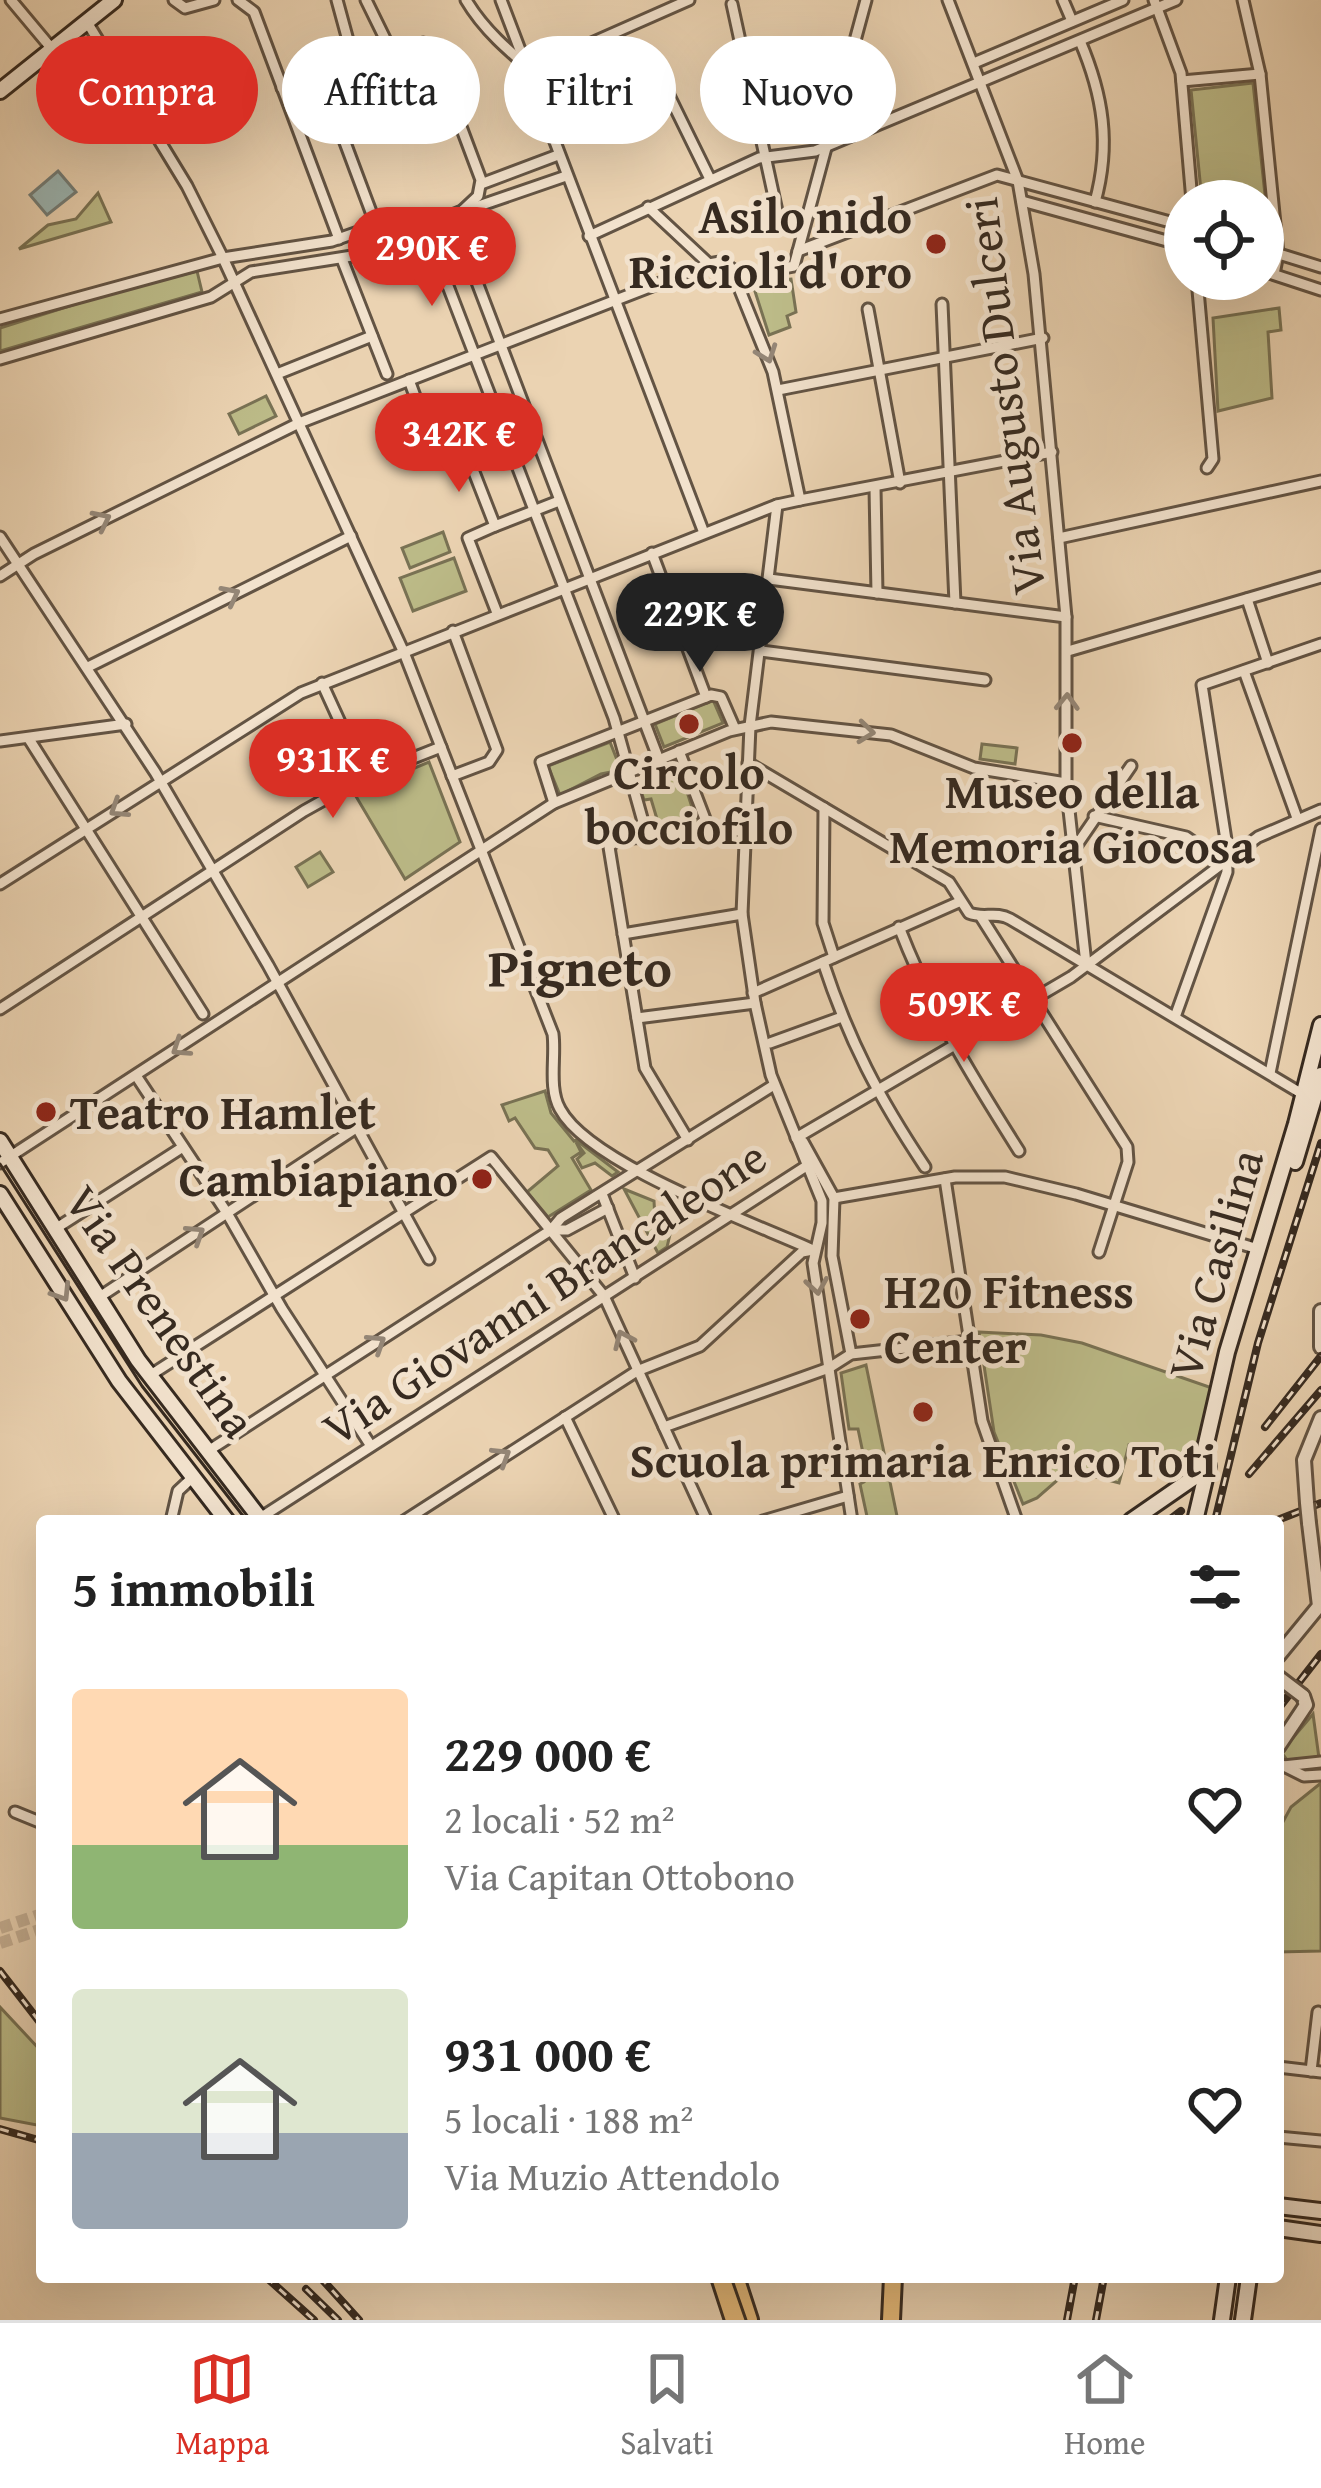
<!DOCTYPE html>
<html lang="it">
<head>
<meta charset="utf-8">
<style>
  body { margin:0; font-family:"Gentium Book Plus",serif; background:#f6f6f6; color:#222; height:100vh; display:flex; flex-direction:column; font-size:45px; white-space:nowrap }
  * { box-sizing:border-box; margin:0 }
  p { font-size:39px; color:#767676 }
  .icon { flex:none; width:66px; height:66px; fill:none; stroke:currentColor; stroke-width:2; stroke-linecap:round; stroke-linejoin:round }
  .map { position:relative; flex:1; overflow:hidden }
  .side { position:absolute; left:36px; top:1515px; width:1248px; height:768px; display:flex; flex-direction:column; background:#fff; border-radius:12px; box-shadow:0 12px 48px #0002 }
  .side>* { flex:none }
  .banner { position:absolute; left:36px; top:36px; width:1251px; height:108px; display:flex; gap:24px }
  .buttons { position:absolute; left:1164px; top:180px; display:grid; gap:24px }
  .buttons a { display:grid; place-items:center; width:120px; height:120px; border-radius:50%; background:#fff; box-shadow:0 12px 48px #0002; font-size:60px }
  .price { position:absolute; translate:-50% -102px; padding:0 27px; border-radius:42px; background:#d93025; color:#fff; font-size:39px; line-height:78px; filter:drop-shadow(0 3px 6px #0008) }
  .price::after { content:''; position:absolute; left:50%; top:72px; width:36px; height:27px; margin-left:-18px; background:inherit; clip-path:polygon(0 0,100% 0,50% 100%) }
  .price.current { background:#222; color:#fff }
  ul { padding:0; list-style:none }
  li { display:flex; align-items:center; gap:36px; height:300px; padding:0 36px }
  li span { display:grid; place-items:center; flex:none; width:336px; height:240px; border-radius:12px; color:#555 }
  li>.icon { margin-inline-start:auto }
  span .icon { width:144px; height:144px; fill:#fffc; stroke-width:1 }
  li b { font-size:51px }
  h2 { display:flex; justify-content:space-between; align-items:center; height:144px; padding:0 36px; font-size:51px }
  .chip { padding:0 42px; border-radius:54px; background:#fff; box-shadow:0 12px 48px #0002; font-size:42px; line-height:108px }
  .chip.current { background:#d93025; color:#fff }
  .tabs { display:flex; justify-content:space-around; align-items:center; height:168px; border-top:3px solid #e0e0e0; background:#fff; font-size:33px; color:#767676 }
  .tabs a { display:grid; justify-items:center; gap:6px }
  .tabs .current { color:#d93025 }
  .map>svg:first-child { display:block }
  .green { fill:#bcbb88; stroke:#797254; stroke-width:3 }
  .water { fill:#9bb6b4; stroke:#737e79; stroke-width:3 }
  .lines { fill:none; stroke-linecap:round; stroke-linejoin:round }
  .tertiary-tunnel { stroke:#c7b195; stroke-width:12; stroke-dasharray:12 6; stroke-linecap:butt }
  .minor-casing { stroke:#635444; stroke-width:15 }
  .tertiary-casing { stroke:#635444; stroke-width:18 }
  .secondary-casing { stroke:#362a20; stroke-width:20 }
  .trunk-casing { stroke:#362a20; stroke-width:22 }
  .minor { stroke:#f2e2cd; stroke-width:9 }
  .tertiary { stroke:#f2e2cd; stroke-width:12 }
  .secondary { stroke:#f2e2cd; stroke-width:14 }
  .trunk { stroke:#e6ba79; stroke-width:16 }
  .tram { stroke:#362a20; stroke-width:3 }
  .rail-casing { stroke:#362a20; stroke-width:8 }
  .rail { stroke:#f2e2cd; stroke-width:3; stroke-dasharray:9; stroke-linecap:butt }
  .tertiary-bridge-casing { stroke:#635444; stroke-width:18; stroke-linecap:butt }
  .tertiary-bridge { stroke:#f2e2cd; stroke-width:12 }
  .oneway { stroke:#948676 }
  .poi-dot { fill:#8f2418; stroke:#f2e2cd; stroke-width:4.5 }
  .labels { text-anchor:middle; stroke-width:10; stroke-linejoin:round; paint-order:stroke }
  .poi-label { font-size:48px; font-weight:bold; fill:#362a20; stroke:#f2e2cd }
  .street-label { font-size:48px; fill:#362a20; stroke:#f2e2cd }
  .quarter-label { font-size:54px; font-weight:bold; fill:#362a20; stroke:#f2e2cd }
</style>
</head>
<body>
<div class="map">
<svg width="1321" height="2320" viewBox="0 0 1321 2320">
  <rect width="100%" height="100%" fill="#ebd3b2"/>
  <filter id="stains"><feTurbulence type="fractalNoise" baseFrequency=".00167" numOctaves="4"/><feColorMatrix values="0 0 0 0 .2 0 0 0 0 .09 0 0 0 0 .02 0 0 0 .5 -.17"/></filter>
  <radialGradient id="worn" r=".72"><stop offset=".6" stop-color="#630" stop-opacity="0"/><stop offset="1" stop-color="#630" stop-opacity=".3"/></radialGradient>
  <g class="green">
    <path d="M1253 83 1270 241 1263 239V201H1202L1191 90Z"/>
    <path d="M98 193 111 222 19 249 48 225 76 219Z"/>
    <path d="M197 271 202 292 0 351V328L104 295Z"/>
    <path d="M791 279 796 312 787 316 790 327 769 335 752 282Z"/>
    <path d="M1279 308 1281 330 1268 332 1272 398 1218 411 1213 318Z"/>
    <path d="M266 396 276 416 239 434 229 414Z"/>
    <path d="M443 532 450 552 410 568 402 548Z"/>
    <path d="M454 558 466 591 413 611 400 578Z"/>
    <path d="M713 700 723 723 664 747 655 724Z"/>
    <path d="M610 742 621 770 601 774 560 795 548 766Z"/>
    <path d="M982 744 1017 748 1015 764 980 759Z"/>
    <path d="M429 762 460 842 405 879 354 793Z"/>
    <path d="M681 773 697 823 660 829 651 799 644 800 639 785Z"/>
    <path d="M320 852 333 872 308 887 296 867Z"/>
    <path d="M545 1091 551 1113 574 1141 576 1140 618 1172 612 1176 595 1163 582 1168 577 1159 584 1153 576 1142 581 1152 572 1158 591 1190 548 1217 527 1192 558 1166 548 1150 535 1148 515 1118 509 1121 502 1105Z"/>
    <path d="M624 1189 654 1201 655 1219 672 1226 667 1247 658 1253Z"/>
    <path d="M979 1332 1041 1335 1082 1343 1212 1388 1195 1465 1129 1445 1119 1483 1069 1470 1037 1498 1023 1504 994 1432Z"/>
    <path d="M866 1365 898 1521H868L860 1484 864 1482 860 1460 864 1458 858 1429H849L841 1373Z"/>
    <path d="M1313 1714 1319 1758 1287 1760 1281 1752Z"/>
    <path d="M1321 1783V1951L1278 1952V1831L1291 1807Z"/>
    <path d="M0 2007 42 2052V2126L0 2118Z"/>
  </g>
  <path class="water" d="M58 171 76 192 47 215 30 195Z"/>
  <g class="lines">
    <g class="tertiary-tunnel">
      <path d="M0 1928 42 1914"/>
      <path d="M0 1943 42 1929"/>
    </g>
    <defs>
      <g id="minor">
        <path d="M11 0 52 49"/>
        <path d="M174 0 185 8 214 0"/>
        <path d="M238 0 254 12 339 239"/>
        <path d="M337 0 355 66"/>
        <path d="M366 0 392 53"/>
        <path d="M466 0C496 51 549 77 586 121"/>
        <path d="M501 0 704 533"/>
        <path d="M948 0 1018 181 1034 274 1066 617V783L1086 964"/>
        <path d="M1063 0 1072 21"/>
        <path d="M1154 0 1181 73 1192 201"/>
        <path d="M1243 0 1260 74 1278 254 1274 274"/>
        <path d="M732 4 777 211 785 224 801 229"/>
        <path d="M87 22 187 186 223 258 405 655 553 1034C556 1057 548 1088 560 1109 589 1164 754 1223 813 1250"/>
        <path d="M1080 41C1103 95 1111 144 1095 202"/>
        <path d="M974 63 1123 0"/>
        <path d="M655 67 710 179"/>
        <path d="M528 71 689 0"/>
        <path d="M1182 81 1260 74"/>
        <path d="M282 88 308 78 322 81"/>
        <path d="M481 184 558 155"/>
        <path d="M1022 201 1185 246"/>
        <path d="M648 207 709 264"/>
        <path d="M467 210 566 176"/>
        <path d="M462 211 457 223 459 235 659 760"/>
        <path d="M415 230 433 247 614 718 647 836"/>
        <path d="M589 236 759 158 815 151 1176 0"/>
        <path d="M1263 249 1321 267"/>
        <path d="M798 251 997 175 1185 226"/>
        <path d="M342 259 387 374"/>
        <path d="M1263 271 1321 290"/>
        <path d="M737 277 794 266 866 0"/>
        <path d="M1197 279 1213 459 1207 468"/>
        <path d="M942 304 955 603"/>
        <path d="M868 309 900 483"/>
        <path d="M0 319 223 258 332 241 375 226"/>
        <path d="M0 359 211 297 251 272 352 256 462 211 478 196 481 180 433 52 423 43 322 81 383 244"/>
        <path d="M277 374 372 336"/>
        <path d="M409 380 438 458 465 449"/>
        <path d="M778 390 1043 338"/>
        <path d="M530 423 465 449 495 526 559 501"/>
        <path d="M875 488 877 593"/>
        <path d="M800 500 1052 452"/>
        <path d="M495 526 468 538 497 613"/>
        <path d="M0 537 155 772 268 965 429 1259"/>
        <path d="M1059 538 1321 481"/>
        <path d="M652 553 706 697"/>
        <path d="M0 576 34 554 299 423 709 264 720 262 731 268 773 372 800 500 777 505 750 726 742 914 755 1003 771 1075 822 1201V1223L813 1263 852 1521"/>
        <path d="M769 579 1066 617"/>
        <path d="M1247 599 1268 663"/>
        <path d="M761 651 985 680"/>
        <path d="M1068 651 1321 577"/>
        <path d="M88 667 351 536"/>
        <path d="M1244 671 1297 818"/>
        <path d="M322 683 365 777"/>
        <path d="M29 739 203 1014"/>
        <path d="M0 741 126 724"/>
        <path d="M679 751 710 832"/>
        <path d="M748 763 949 882 969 913C983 919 996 911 1010 919L1304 1095"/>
        <path d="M452 776 489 762 497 750 453 631"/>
        <path d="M554 803 541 762 711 695 721 697 735 729"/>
        <path d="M824 808 823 923 834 957"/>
        <path d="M1094 816 1186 837 1225 864"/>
        <path d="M1006 858 1074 849 1131 766"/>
        <path d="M0 884 301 693 777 505"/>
        <path d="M981 917 1127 1147 1128 1162 1099 1252"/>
        <path d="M899 927C932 1012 971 1075 1019 1151"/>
        <path d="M623 934 742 914"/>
        <path d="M823 962C849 1041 879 1098 925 1167"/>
        <path d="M753 993 959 902"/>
        <path d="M0 1009 304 811 365 777 441 747"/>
        <path d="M1175 1017 1227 872 1226 840 1202 685 1321 644"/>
        <path d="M637 1018 755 1003"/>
        <path d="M770 1043 842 1017"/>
        <path d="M1270 1073 1321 829"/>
        <path d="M137 1077 227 1213 282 1309 371 1446"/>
        <path d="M688 1140 645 1068 609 847 618 839 744 830"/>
        <path d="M0 1163 554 803 729 731 771 722 891 735 974 768 1066 783"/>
        <path d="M945 1179 982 1421 1017 1521"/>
        <path d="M602 1194 635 1278"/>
        <path d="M834 1198 955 1177H1005L1076 1194 1258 1249"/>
        <path d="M55 1229 183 1147"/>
        <path d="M551 1230H567L608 1208"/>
        <path d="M98 1298 356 1128"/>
        <path d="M851 1354 832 1256 834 1198 803 1142 796 1138 1071 977 1258 837 1321 810"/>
        <path d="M149 1376 491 1157 604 1296 707 1521"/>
        <path d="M565 1417 615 1521"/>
        <path d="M664 1427 829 1368 851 1354 969 1341"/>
        <path d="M208 1451 551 1230 561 1218 774 1085"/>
        <path d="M260 1518 808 1165"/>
        <path d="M171 1521 178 1491 193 1477"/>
        <path d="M404 1521 637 1371 700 1346 802 1252 813 1250"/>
        <path d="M763 1521 848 1496"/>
        <path d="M1278 1763 1304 1776 1321 1775"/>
        <path d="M1283 1766 1321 1762"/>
        <path d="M15 1812 42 1823"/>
        <path d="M1278 2067 1321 2072"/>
        <path d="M1311 2071 1318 2012"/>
        <path d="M1278 2137 1321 2141"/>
      </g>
      <g id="tertiary">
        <path d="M1321 1311V1347"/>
        <path d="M1307 1503 1304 1460 1321 1418"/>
        <path d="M1278 1656 1319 1606 1309 1523"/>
        <path d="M1278 1747 1306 1705 1303 1696"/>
      </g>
      <g id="secondary">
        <path d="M0 91 114 0"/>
        <path d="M0 1141 138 1360 262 1521"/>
        <path d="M1295 1162 1321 1075"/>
        <path d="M0 1194 119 1381 227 1521"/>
        <path d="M1131 1521 1199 1474 1227 1352 1296 1124 1321 1025"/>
        <path d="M1195 1521 1208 1466"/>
        <path d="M1278 2206 1321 2211"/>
        <path d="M1278 2228 1321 2234"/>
        <path d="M1222 2320 1228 2277"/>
        <path d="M1243 2320 1249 2277"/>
      </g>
      <g id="trunk">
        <path d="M720 2277 734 2320"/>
        <path d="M735 2277 749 2320"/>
        <path d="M891 2320 893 2277"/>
      </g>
    </defs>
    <use href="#minor" class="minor-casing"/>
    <use href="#tertiary" class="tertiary-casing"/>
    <use href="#secondary" class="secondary-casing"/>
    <use href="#trunk" class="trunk-casing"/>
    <use href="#minor" class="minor"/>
    <use href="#tertiary" class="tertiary"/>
    <use href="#secondary" class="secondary"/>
    <use href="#trunk" class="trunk"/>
    <g class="tram">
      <path d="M0 1164 142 1386 247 1521"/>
      <path d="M731 2277 746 2320"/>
    </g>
    <defs>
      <g id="rail">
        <path d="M1265 1427 1321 1356"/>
        <path d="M1249 1474 1321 1390"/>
        <path d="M1168 1521 1181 1511"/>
        <path d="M1215 1521 1258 1343 1321 1143"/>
        <path d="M1275 1521 1321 1503"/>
        <path d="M1278 1709 1321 1654"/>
        <path d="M0 1971 42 2025"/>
        <path d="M0 2129 42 2141"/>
        <path d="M266 2277 314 2320"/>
        <path d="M320 2277 359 2320"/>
        <path d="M306 2289 338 2320"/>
        <path d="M1067 2320 1075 2277"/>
        <path d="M1096 2320 1104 2277"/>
      </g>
    </defs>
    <use href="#rail" class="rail-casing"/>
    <use href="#rail" class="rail"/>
    <defs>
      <g id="tertiary-bridge">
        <path d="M1307 1503 1309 1523"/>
        <path d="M1278 1677 1303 1696"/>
      </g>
    </defs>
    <use href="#tertiary-bridge" class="tertiary-bridge-casing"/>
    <use href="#tertiary-bridge" class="tertiary-bridge"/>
  </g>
  <defs><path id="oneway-chevron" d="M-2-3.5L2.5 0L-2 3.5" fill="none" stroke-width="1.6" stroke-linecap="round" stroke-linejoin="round" transform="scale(3)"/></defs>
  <g class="oneway">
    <use href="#oneway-chevron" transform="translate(767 354) rotate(70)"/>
    <use href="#oneway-chevron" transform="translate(102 520) rotate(-26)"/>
    <use href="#oneway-chevron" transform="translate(231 595) rotate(-27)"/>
    <use href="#oneway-chevron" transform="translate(1067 702) rotate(-88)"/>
    <use href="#oneway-chevron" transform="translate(866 732) rotate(6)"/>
    <use href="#oneway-chevron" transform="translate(118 809) rotate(147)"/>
    <use href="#oneway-chevron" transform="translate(180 1048) rotate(146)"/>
    <use href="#oneway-chevron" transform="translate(196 1234) rotate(-33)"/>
    <use href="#oneway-chevron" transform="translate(817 1286) rotate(81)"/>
    <use href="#oneway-chevron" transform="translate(62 1293) rotate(58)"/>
    <use href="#oneway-chevron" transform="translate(623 1339) rotate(-114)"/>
    <use href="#oneway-chevron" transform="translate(377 1343) rotate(-33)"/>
    <use href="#oneway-chevron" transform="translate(502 1456) rotate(-32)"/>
  </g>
  <g class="poi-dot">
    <circle cx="936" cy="244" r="12"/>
    <circle cx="689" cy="724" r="12"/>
    <circle cx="1072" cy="743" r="12"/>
    <circle cx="46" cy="1112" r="12"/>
    <circle cx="482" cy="1179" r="12"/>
    <circle cx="860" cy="1319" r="12"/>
    <circle cx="923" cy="1412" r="12"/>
  </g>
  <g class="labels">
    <g class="poi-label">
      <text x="912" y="233" text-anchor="end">Asilo nido<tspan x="912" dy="55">Riccioli d'oro</tspan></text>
      <text x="689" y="789">Circolo<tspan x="689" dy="55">bocciofilo</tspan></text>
      <text x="1072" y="808">Museo della<tspan x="1072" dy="55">Memoria Giocosa</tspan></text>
      <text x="70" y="1129" text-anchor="start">Teatro Hamlet</text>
      <text x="458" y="1196" text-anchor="end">Cambiapiano</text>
      <text x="884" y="1308" text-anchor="start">H2O Fitness<tspan x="884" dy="55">Center</tspan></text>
      <text x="923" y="1477">Scuola primaria Enrico Toti</text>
    </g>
    <g class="street-label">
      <text transform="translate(1004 396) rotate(-97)" y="17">Via Augusto Dulceri</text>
      <text transform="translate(1215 1264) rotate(-74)" y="17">Via Casilina</text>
      <text transform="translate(544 1292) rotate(-33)" y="17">Via Giovanni Brancaleone</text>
      <text transform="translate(161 1311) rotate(55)" y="17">Via Prenestina</text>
    </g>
    <g class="quarter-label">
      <text x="580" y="986">Pigneto</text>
    </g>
  </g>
  <rect width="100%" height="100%" filter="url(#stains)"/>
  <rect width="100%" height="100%" fill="url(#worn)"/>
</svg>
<div class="buttons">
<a><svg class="icon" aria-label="locate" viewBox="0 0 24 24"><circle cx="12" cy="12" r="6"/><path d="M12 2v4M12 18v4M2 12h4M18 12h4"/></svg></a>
</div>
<b class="price" style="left:432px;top:309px">290K €</b>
<b class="price" style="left:459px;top:495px">342K €</b>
<b class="price current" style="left:700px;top:675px">229K €</b>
<b class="price" style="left:333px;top:821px">931K €</b>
<b class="price" style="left:964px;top:1065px">509K €</b>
<div class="banner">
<a class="chip current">Compra</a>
<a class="chip">Affitta</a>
<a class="chip">Filtri</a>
<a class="chip">Nuovo</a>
</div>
<section class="side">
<h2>5 immobili<svg class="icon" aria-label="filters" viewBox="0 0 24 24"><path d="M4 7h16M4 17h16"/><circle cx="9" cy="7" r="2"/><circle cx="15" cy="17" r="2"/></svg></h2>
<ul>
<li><span style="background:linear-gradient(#ffd9b3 65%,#8fb573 0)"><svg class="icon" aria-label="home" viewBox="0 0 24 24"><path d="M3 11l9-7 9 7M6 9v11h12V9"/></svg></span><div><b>229 000 €</b><p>2 locali · 52 m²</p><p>Via Capitan Ottobono</p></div><svg class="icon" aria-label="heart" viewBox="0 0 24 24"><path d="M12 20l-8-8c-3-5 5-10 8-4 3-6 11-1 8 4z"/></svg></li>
<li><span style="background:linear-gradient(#dfe7d0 60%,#9aa5b1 0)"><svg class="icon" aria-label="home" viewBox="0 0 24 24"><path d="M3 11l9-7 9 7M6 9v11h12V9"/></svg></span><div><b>931 000 €</b><p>5 locali · 188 m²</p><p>Via Muzio Attendolo</p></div><svg class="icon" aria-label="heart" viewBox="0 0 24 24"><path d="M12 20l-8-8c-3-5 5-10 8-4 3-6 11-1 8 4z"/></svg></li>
</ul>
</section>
</div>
<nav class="tabs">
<a class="current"><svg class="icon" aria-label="map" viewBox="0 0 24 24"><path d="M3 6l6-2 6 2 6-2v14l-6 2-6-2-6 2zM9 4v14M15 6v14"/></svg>Mappa</a>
<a><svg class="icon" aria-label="saved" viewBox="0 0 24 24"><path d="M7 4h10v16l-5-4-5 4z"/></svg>Salvati</a>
<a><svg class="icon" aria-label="home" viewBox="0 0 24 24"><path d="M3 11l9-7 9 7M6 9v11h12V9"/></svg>Home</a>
</nav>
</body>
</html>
